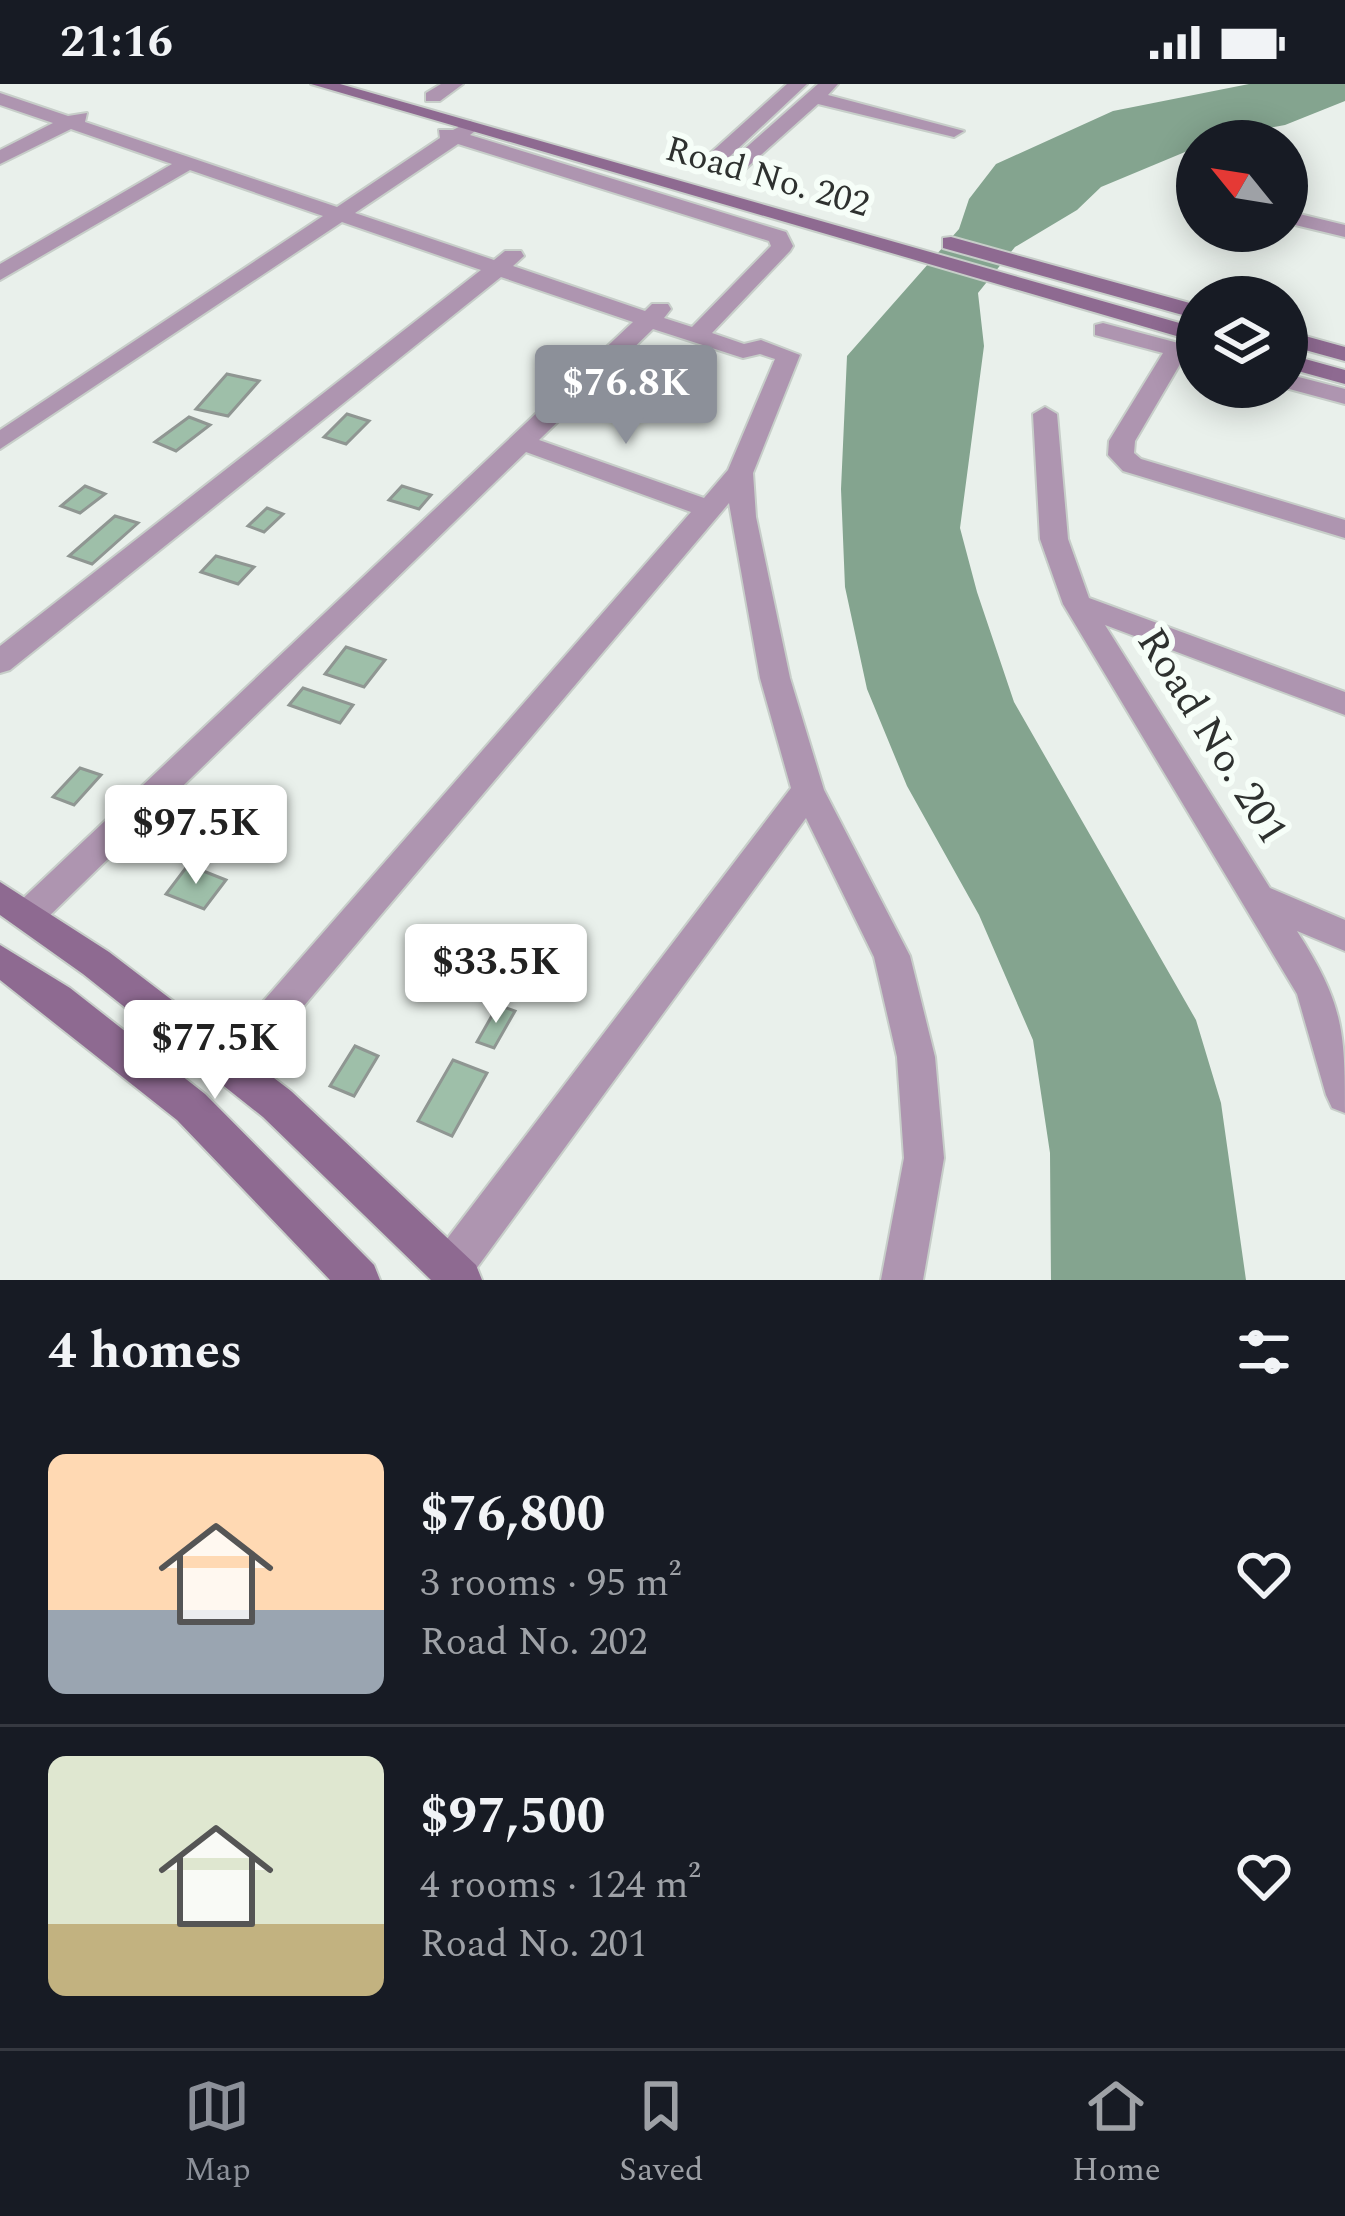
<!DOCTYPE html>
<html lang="en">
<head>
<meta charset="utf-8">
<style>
  body { margin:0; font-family:Spectral,serif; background:#242831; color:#f1f3f6; height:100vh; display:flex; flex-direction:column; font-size:45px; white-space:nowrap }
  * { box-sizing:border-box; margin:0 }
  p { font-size:39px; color:#9ea1a6 }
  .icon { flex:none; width:66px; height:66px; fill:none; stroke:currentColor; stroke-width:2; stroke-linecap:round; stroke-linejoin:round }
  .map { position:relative; height:1196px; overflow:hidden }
  .sheet { display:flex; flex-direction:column; background:#171b24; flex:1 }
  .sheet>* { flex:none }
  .needle { width:78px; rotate:300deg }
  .tools { position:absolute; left:1176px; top:36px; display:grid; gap:24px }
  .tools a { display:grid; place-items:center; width:132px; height:132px; border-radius:50%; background:#171b24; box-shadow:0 6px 30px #0003; font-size:60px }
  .price { position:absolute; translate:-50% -102px; padding:0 27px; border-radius:12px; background:#fff; color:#222; font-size:39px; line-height:78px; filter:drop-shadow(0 3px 6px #0008) }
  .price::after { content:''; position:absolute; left:50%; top:72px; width:36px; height:27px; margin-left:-18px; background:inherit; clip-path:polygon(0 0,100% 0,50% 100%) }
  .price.current { background:#8c9099; color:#fff }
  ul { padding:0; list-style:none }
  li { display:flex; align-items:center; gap:36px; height:300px; padding:0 48px }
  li+li { border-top:3px solid #363941 }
  li span { display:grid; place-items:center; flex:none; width:336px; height:240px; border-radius:18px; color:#555 }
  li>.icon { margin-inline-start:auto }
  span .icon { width:144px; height:144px; fill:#fffc; stroke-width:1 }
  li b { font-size:51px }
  h2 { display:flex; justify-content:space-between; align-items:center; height:144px; padding:0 48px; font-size:51px }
  .status { display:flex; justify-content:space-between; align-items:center; height:84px; padding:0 60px; background:#171b24; direction:ltr }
  .status svg { height:33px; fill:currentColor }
  .menu { display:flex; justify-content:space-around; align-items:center; height:168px; border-top:3px solid #363941; background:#171b24; font-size:33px; color:#9ea1a6 }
  .menu a { display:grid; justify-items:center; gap:6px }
  .menu .current { color:#8c9099 }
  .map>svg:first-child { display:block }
  .water { fill:#84a48f }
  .building { fill:#9ebfa9; stroke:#8f9692; stroke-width:3 }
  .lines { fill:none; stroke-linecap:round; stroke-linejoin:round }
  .street-casing { stroke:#c7cec9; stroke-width:4 }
  .secondary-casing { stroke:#c7cec9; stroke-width:4 }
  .street { fill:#ae95b0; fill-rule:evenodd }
  .secondary { fill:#8e6a91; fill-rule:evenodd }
  .labels { text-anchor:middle; stroke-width:12; stroke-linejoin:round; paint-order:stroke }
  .far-street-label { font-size:36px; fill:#2e312f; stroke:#f6fef8 }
  .street-label { font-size:42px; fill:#2e312f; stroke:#f6fef8 }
</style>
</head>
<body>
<div class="status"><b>21:16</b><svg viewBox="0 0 49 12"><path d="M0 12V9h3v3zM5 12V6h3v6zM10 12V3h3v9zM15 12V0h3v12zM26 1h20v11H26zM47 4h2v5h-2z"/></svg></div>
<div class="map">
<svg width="1345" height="1196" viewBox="0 0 1345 1196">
  <rect width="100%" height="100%" fill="#e9f0eb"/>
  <path class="water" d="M1249 0H1345V17L1285 41 1197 57V63L1101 103 1077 126 1015 163 978 209 984 262 960 444 977 508 1014 618 1196 936 1221 1019 1246 1196H1051L1050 1069 1033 956 979 831 907 702 867 605 845 503 841 405 847 272 959 145 969 115 996 80 1113 27Z"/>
  <g class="building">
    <path d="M227 290 259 297 228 332 196 325Z"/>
    <path d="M347 330 369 337 346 360 324 353Z"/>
    <path d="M189 333 210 341 176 367 155 358Z"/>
    <path d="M85 402 105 410 80 429 61 422Z"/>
    <path d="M402 402 431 411 419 425 389 416Z"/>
    <path d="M267 424 283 430 264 448 248 442Z"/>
    <path d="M115 432 138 439 92 480 69 472Z"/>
    <path d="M216 472 254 483 238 500 201 488Z"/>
    <path d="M346 563 385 576 364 603 325 590Z"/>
    <path d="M303 604 353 621 340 639 289 621Z"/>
    <path d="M80 684 101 691 74 721 53 713Z"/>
    <path d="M188 781 226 796 204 825 166 810Z"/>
    <path d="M498 921 515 927 494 964 477 958Z"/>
    <path d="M355 962 378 972 354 1012 330 1002Z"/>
    <path d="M453 976 487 989 452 1052 418 1037Z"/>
  </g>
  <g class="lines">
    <defs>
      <g id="street">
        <path d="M441 0H463L440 17H426V9Z"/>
        <path d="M787 0H807L727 75 732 76 818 0H838L828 11 964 47 954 53 818 20 743 87 706 81V73Z"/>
        <path d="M0 9 68 32 87 29 85 38 337 123 440 54 439 46H453L470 37 480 43 470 51 786 148 793 162 790 167 712 249 744 260 761 256 800 271 753 389 756 433 790 594 824 706 910 872 935 973 944 1074 923 1196H881L904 1074 897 973 874 873 806 734 468 1196H437L431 1183 437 1168 791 704 760 594 729 419 243 994 230 999 217 994 211 982 217 970 691 428 526 368 40 841 28 846 16 841 11 831 16 821 633 238 501 193 10 586 0 589V562L481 186 342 138 0 365V346L323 132 190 86 0 196V180L172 80 71 45 0 80V66L53 39 0 21ZM458 60 769 157 771 162 692 243 664 234 671 225 668 220H652L645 227 513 182 524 172 521 167H505L494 176 355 129ZM653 245 743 274 760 270 775 275 728 386 704 414 539 356Z"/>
        <path d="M1287 127 1345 141V153L1287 139Z"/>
        <path d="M1103 239 1197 264V278L1183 275 1135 357 1134 369 1141 375 1345 436V454L1123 387 1108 371 1109 357 1163 269 1095 251V241Z"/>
        <path d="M1287 290 1345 305V320L1282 303H1287Z"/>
        <path d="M1045 323 1057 330 1068 455 1089 514 1345 608V631L1105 541 1270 804 1345 836V867L1297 847C1343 919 1345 945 1345 1029L1332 1024 1326 1011 1297 910 1063 520 1040 455 1033 330Z"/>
      </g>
      <g id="secondary">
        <path d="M311 0H340L1197 244V258Z"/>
        <path d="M951 153 1197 221V235L943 164V154Z"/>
        <path d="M1287 247 1345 263V277L1287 261Z"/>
        <path d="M1287 270 1345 286V300L1287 284Z"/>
        <path d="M0 798 109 868 291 1007 476 1181 482 1196H431L263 1033 83 890 0 831Z"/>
        <path d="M0 861 70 904 205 1010 374 1181 380 1196H330L177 1036 0 896Z"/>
      </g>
    </defs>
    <use href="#street" class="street-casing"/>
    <use href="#secondary" class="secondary-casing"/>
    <use href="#street" class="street"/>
    <use href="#secondary" class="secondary"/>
  </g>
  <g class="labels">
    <g class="far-street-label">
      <text transform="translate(768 91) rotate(16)" y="13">Road No. 202</text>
    </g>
    <g class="street-label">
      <text transform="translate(1214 651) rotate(58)" y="15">Road No. 201</text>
    </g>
  </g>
</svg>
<div class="tools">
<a><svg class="needle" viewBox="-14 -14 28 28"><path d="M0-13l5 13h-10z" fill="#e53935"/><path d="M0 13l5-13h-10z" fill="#9ea1a6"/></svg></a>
<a><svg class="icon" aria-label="layers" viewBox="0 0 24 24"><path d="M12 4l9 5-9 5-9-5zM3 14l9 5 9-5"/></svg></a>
</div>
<b class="price current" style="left:626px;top:363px">$76.8K</b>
<b class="price" style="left:196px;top:803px">$97.5K</b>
<b class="price" style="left:496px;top:942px">$33.5K</b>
<b class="price" style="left:215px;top:1018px">$77.5K</b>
</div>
<section class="sheet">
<h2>4 homes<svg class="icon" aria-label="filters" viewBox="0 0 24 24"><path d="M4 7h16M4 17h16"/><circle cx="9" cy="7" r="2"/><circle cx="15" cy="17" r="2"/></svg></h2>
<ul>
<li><span style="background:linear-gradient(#ffd9b3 65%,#9aa5b1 0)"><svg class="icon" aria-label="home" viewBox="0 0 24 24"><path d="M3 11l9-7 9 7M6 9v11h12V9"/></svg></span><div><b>$76,800</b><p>3 rooms · 95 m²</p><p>Road No. 202</p></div><svg class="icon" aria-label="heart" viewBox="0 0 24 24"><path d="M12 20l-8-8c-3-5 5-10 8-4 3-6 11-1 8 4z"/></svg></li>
<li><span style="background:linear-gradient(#dfe7d0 70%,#c2b280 0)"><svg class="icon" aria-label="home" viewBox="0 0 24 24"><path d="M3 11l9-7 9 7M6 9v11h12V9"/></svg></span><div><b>$97,500</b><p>4 rooms · 124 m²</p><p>Road No. 201</p></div><svg class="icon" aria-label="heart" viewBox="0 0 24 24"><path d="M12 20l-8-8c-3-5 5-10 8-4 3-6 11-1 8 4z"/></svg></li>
</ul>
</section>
<nav class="menu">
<a class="current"><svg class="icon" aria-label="map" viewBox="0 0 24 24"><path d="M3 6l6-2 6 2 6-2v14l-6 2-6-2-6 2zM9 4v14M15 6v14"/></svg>Map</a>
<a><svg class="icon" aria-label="saved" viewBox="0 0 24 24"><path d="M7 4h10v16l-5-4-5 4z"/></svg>Saved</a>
<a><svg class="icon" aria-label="home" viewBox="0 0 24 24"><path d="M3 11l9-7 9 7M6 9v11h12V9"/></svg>Home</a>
</nav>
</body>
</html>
